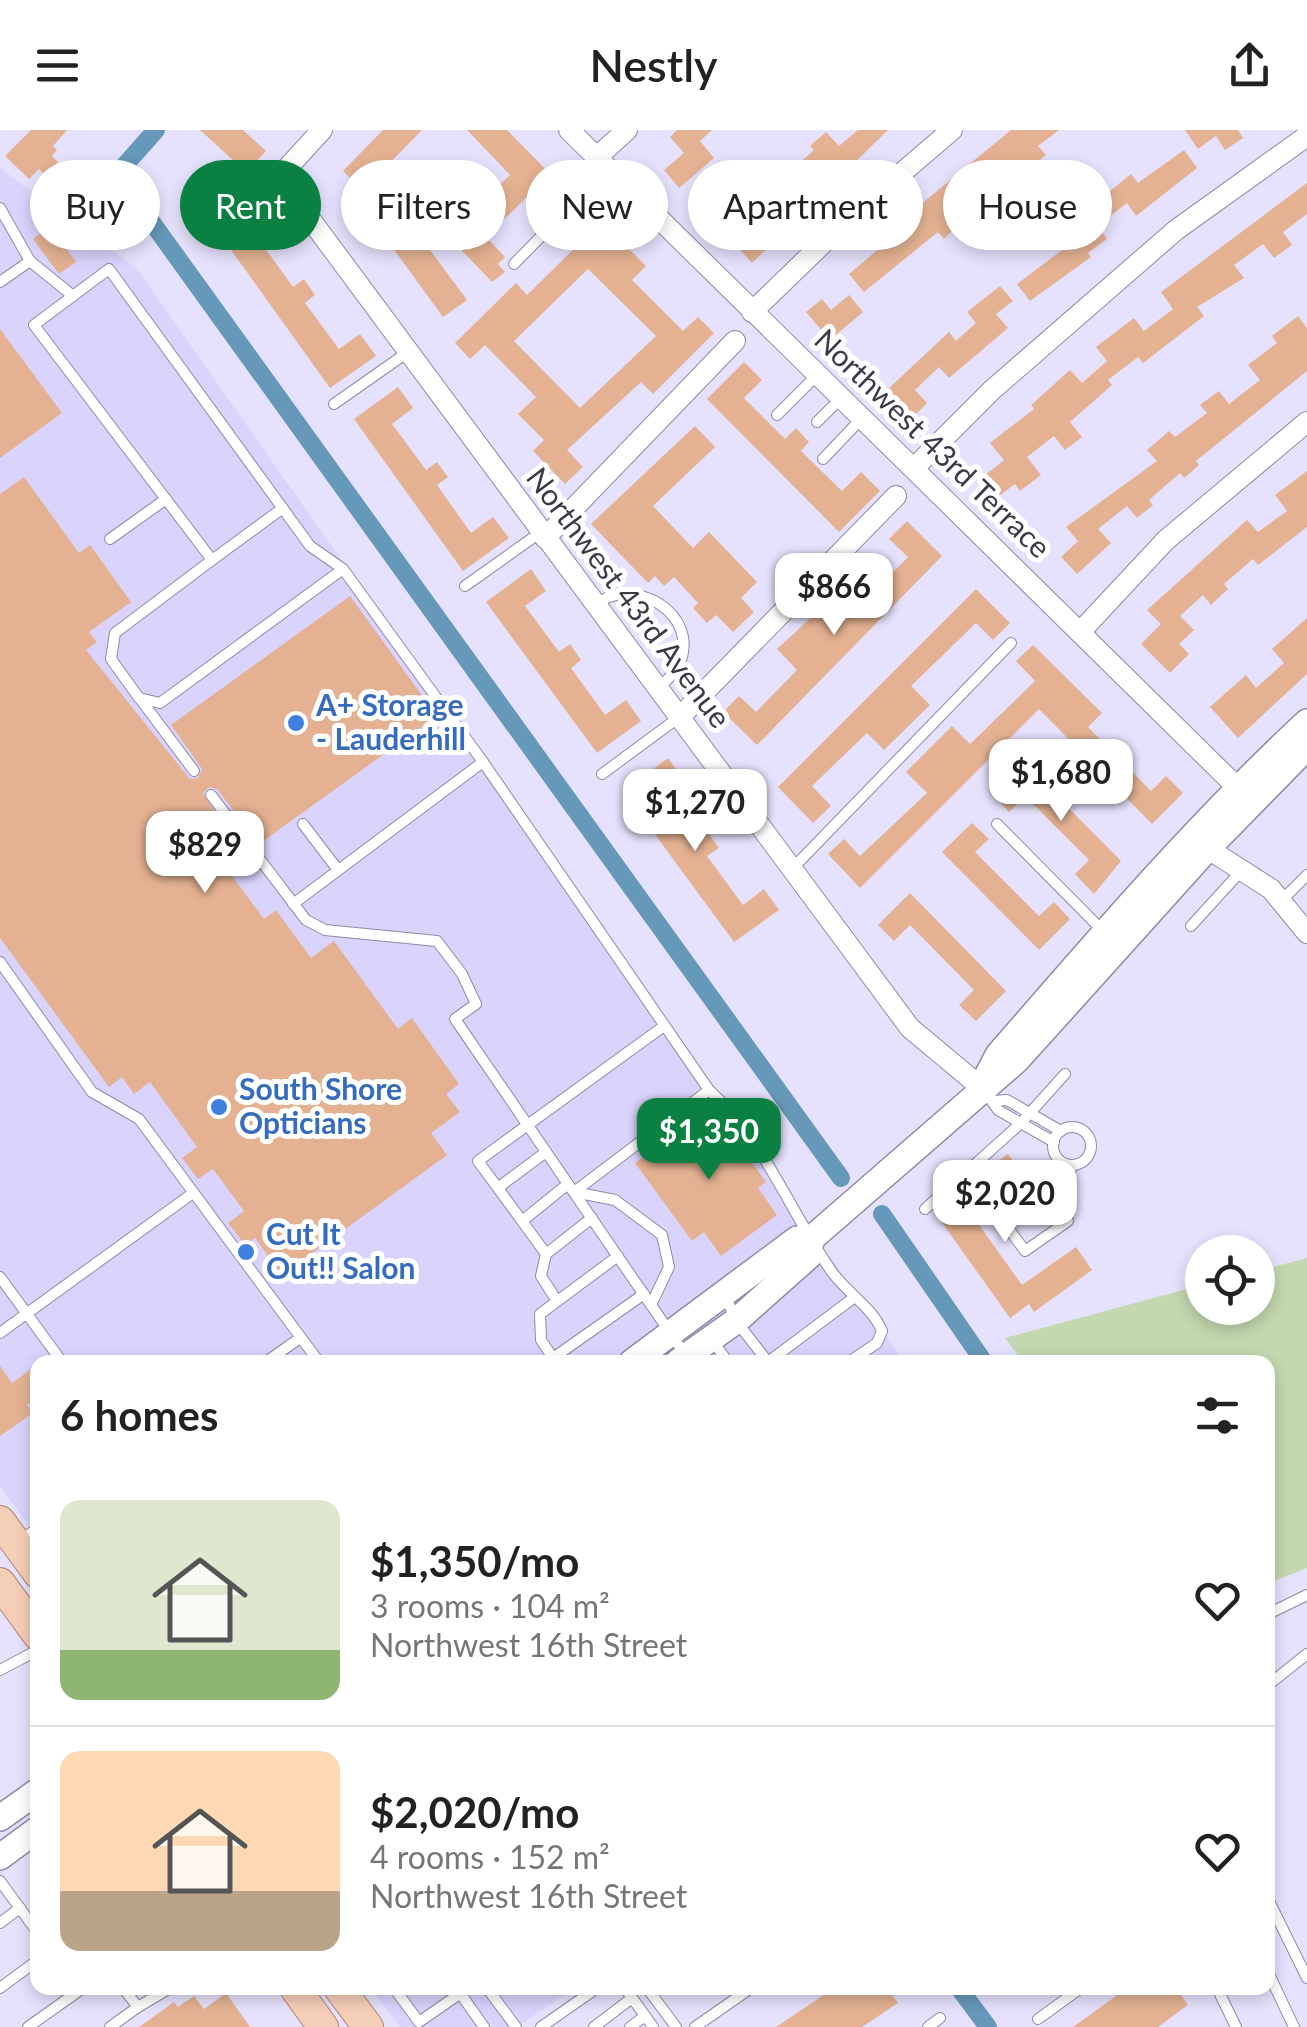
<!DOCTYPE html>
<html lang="en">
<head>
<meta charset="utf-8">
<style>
  body { margin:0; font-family:Lato,sans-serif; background:#f6f6f6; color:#222; height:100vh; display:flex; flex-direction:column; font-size:38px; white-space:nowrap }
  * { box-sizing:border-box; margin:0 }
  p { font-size:32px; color:#767676 }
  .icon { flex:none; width:55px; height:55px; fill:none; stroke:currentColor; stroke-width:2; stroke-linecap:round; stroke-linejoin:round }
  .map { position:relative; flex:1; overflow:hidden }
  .panel { position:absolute; left:30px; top:1225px; width:1245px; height:640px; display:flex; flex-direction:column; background:#fff; border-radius:20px; box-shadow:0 5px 15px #0003 }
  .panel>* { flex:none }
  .hud { position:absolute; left:30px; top:30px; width:1248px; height:90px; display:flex; gap:20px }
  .buttons { position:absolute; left:1185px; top:1105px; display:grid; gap:20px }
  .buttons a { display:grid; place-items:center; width:90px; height:90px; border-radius:50%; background:#fff; box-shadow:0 5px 15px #0003; font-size:50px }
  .price { position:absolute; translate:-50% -85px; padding:0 22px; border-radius:20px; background:#fff; color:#222; font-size:32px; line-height:65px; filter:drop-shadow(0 2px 5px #0008) }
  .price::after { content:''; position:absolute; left:50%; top:60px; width:30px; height:22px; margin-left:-15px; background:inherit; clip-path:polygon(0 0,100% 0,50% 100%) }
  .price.current { background:#0b8043; color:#fff }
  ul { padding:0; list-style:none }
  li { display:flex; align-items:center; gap:30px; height:250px; padding:0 30px }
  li+li { border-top:2px solid #e0e0e0 }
  li span { display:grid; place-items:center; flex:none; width:280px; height:200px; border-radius:20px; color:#555 }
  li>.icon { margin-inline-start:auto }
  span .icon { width:120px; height:120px; fill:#fffc; stroke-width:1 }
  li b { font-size:42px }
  h2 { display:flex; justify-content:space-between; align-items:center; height:120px; padding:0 30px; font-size:42px }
  .pill { padding:0 35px; border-radius:45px; background:#fff; box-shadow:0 5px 15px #0003; font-size:35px; line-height:90px }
  .pill.current { background:#0b8043; color:#fff }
  header { display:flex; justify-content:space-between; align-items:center; height:130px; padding:0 30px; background:#fff; font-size:45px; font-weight:600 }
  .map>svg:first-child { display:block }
  .built { fill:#dad3fc }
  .green { fill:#c3d8af }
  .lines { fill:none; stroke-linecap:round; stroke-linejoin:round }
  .canal { stroke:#6698b9; stroke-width:18 }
  .building { fill:#e4b292; fill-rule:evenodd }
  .service-casing { stroke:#8f89a8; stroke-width:12 }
  .minor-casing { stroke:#8f89a8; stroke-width:22 }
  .tertiary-casing { stroke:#8f89a8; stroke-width:28 }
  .primary-casing { stroke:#b08572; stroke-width:32 }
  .service { stroke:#fff; stroke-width:10 }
  .minor { stroke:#fff; stroke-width:20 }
  .tertiary { stroke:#fff; stroke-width:25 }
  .primary { stroke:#f5ceb8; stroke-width:30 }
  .shop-dot { fill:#3f7fe0; stroke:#fff; stroke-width:4 }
  .labels { text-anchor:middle; stroke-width:10; stroke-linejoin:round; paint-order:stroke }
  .street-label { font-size:30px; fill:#3c3a47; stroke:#fff }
  .shop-label { font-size:30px; font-weight:bold; fill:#366cbe; stroke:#fff; text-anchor:start }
</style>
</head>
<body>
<header><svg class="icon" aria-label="menu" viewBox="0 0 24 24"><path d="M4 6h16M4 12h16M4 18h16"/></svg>Nestly<svg class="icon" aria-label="share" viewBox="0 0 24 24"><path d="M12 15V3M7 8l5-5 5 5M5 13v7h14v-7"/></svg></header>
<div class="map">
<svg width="1307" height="1897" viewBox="0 0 1307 1897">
  <rect width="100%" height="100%" fill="#e6e2fd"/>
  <g class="built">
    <path d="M0 38 137 139 904 1232H38L37 1407 0 1356Z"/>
    <path d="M371 1858H574L517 1897H400Z"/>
  </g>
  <path class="green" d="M1307 1128V1438L1269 1453 1268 1232H1023L1005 1208 1202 1155V1178H1258V1141Z"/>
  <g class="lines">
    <g class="canal">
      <path d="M156 0 117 44 841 1048"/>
      <path d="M882 1084 984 1232"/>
      <path d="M959 1858 988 1897"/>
    </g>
  </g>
  <g class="building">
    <path d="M31 0H67L53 16 57 20 52 26 58 32 45 45 39 39 29 49 5 26Z"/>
    <path d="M200 0H243L266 21 246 42Z"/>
    <path d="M383 0H422L376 47 467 170 443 187 379 99 372 104 360 87 367 82 350 60 357 55 343 41Z"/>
    <path d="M467 0H507L567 61 546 81 530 64 486 107 505 127 498 134 505 142 492 152 447 105 510 45Z"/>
    <path d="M677 0H712L700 11 714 28 679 58 664 40 684 23 670 7Z"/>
    <path d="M858 0H888L752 133 733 112 749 96 740 86 814 20 810 16 826 2 839 16Z"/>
    <path d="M1011 0H1059L1038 16 1046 25 1030 38 1025 32 993 59 980 73 985 80 967 95 963 90 944 109 938 102 864 162 849 144 894 106 892 103 926 70Z"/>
    <path d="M1185 0H1238L1243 8 1225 20 1216 6 1198 19Z"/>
    <path d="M1184 20 1197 38 1136 86 1127 73 1097 96 1107 109 1088 123 1091 127 1030 171 1017 154 1062 120 1047 100 1057 92 1063 99 1131 44 1138 53Z"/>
    <path d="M1307 53V84L1283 102 1292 115 1274 128 1263 114 1234 135 1244 148 1197 177 1204 186 1143 233 1138 227 1108 250 1112 255 1070 292 1082 307 1065 320 1054 306 1027 327 1041 345 1020 361 1015 354 999 366 984 346 1004 330 990 313 1034 279 1031 275 1070 240 1082 253 1107 231 1096 217 1134 188 1144 201 1173 179 1161 162Z"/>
    <path d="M265 74 280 96 259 110 293 157 304 149 315 165 305 173 339 219 360 204 376 226 330 258 221 106Z"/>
    <path d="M587 77 646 136 632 150 683 201 698 187 714 203 653 264 641 252 567 320 583 337 565 354 533 321 544 310 518 284 536 267 485 215 470 229 455 213 516 153 527 165 584 109 569 94ZM588 139 656 206 580 278 514 211Z"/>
    <path d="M50 96 76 132 59 144 33 109Z"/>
    <path d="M1000 156 1013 171 996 184 1008 198 949 248 939 237 915 260 927 273 912 288 886 261 949 202 956 211 976 193 967 182Z"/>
    <path d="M849 165 863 182 830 210 806 182 822 169 831 180Z"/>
    <path d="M1298 186 1307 198V241L1196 331 1199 335 1184 348 1180 343 1149 370 1153 375 1137 388 1127 376 1098 399 1111 413 1077 444 1061 427 1078 411 1066 397 1157 331 1147 320 1169 301 1175 307 1207 283 1200 275 1219 261 1229 274 1260 250 1248 235 1277 213 1272 206Z"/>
    <path d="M0 199 62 283 0 328Z"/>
    <path d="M744 232 762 250 744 268 785 309 796 298 809 312 801 321 842 361 861 342 880 361 839 402 707 269Z"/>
    <path d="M398 257 413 278 392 294 426 340 437 332 448 347 437 355 471 403 493 387 509 408 463 441 354 289Z"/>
    <path d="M695 296 715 317 653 376 693 418 709 402 757 452 741 468 754 482 733 502 716 485 707 493 693 478 698 473 674 447 664 456 655 446 648 453 591 394Z"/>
    <path d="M1307 341V397L1258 435 1253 429 1224 454 1228 459 1211 475 1203 465 1180 486 1194 500 1179 514 1189 524 1170 543 1141 514 1161 494 1147 480 1247 390 1258 402 1287 381 1275 365Z"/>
    <path d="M24 347 79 423 90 415 131 472 89 502 97 512 86 520 190 649 198 648 202 639 171 595 350 466 437 586 259 714 217 659 209 657 203 663 222 694 203 707 264 789 276 780 311 828 334 811 398 899 412 888 459 954 446 964 460 982 431 1003 447 1025 282 1145 255 1108 245 1115 228 1093 244 1081 213 1039 198 1049 182 1028 197 1017 150 952 134 964 122 947 109 957 0 808V364Z"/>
    <path d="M907 391 942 426 757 615 723 582 739 566 756 582 797 540 777 519 827 473 845 491 908 427 889 409Z"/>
    <path d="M531 439 546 461 525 476 559 522 570 514 581 530 571 538 605 585 626 570 641 591 597 623 486 472Z"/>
    <path d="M976 459 1010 493 993 510 976 493 911 556 930 575 884 620 867 603 812 656 831 676 813 693 778 657Z"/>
    <path d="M1307 488V544L1238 608 1210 577 1246 545 1256 558 1284 533 1272 519Z"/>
    <path d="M1033 515 1102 583 1088 597 1151 661 1166 646 1183 663 1152 694 1039 579 860 758 828 724 844 709 860 726 927 663 906 642 952 596 970 614 1035 551 1016 531Z"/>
    <path d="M668 628 683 649 662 663 696 710 707 702 719 718 707 726 743 775 764 759 779 780 734 812 623 661Z"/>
    <path d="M1024 633 1121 731 1094 764 1075 744 1089 730 1025 666 1009 682 993 664Z"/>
    <path d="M972 693 989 709 975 722 1039 786 1054 772 1070 789 1039 820 942 722Z"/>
    <path d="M910 763 1006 861 976 891 959 875 974 860 910 795 894 811 878 795Z"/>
    <path d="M705 982 710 988 717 983 766 1052 758 1058 777 1085 721 1126 704 1102 692 1111 635 1033Z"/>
    <path d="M1008 1024 1025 1047 972 1085 1022 1155 1076 1117 1092 1140 1034 1182 1029 1174 1010 1188 938 1087 956 1074 951 1067 964 1055Z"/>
    <path d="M0 1236 12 1253 30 1240 38 1252V1267L27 1275 33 1283 0 1306Z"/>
    <path d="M834 1858H887L898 1873 862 1897H776Z"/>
    <path d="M1127 1858H1176L1188 1875 1158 1897H1073Z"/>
    <path d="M226 1863 250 1897H139L174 1872 178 1877 194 1866 204 1879Z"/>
  </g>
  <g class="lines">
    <defs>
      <g id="service">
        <path d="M0 78 30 131"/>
        <path d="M200 89 258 50 279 47"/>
        <path d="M514 134 608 38"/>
        <path d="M0 152 30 131 73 166"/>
        <path d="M334 274 408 222"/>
        <path d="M777 285 817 245"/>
        <path d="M817 292 841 268"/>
        <path d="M823 329 862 288"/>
        <path d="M283 378 212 430 34 195 109 139 310 416 343 439 483 632 709 960C764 1009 790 1082 832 1142 847 1163 873 1178 882 1201L877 1213 849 1232"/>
        <path d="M110 409 166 369"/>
        <path d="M212 430 115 503 111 529 139 568 160 573 343 439"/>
        <path d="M465 456 541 402"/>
        <path d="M595 475C633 444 702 484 679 535 675 543 665 551 659 559"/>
        <path d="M141 570 194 641"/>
        <path d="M602 644 678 588"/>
        <path d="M211 665 306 790 325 800 437 811 462 844 476 874 455 889 686 1226"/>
        <path d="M303 694 338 740"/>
        <path d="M997 694 1105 803"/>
        <path d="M793 738 1011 513"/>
        <path d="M1282 770 1307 745"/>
        <path d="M293 774 483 632"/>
        <path d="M1191 796 1242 740"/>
        <path d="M0 832 92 962 139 989 319 1232"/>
        <path d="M984 960 998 980 1054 1012"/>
        <path d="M994 971 1007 970 1061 1001"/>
        <circle cx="1072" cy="1016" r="19"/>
        <path d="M499 1057 546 1022"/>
        <path d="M574 1062 615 1070 662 1105 669 1137 651 1175"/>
        <path d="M574 1062 709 960"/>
        <path d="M1054 1071 1068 1091 1025 1121 1003 1091 1046 1060 1054 1071 1073 1035"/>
        <path d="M925 1079 1020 994 1065 944"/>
        <path d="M522 1091 478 1031 664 896"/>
        <path d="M546 1124 522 1091 568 1054"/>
        <path d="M618 1126 540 1184 541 1210 553 1228 644 1164"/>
        <path d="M0 1147 62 1232"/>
        <path d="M725 1165 736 1191 768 1232"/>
        <path d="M557 1171 541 1146 546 1124 592 1088"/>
        <path d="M0 1203 193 1063"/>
        <path d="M711 1209 728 1232"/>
        <path d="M266 1232 300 1208"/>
        <path d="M768 1232 852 1169"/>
        <path d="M18 1412 38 1398"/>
        <path d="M1268 1484 1307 1465"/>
        <path d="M0 1540 38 1520"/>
        <path d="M1268 1555 1307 1524"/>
        <path d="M0 1751 38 1803"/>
        <path d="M1268 1769 1307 1848"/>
        <path d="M0 1793 20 1778"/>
        <path d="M1268 1842 1294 1897"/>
        <path d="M0 1858 38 1830"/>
        <path d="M394 1858 419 1892 468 1858"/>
        <path d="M487 1858 516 1897"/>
        <path d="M625 1858 653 1897"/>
        <path d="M647 1858 676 1897"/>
        <path d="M1217 1858 1236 1897"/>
        <path d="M460 1863 484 1897"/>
        <path d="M138 1877 170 1858"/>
        <path d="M1038 1889 1081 1858"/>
        <path d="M28 1897 83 1858"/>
        <path d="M110 1897 138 1877 123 1858"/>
        <path d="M541 1897 597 1858"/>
        <path d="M594 1897 632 1868"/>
        <path d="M630 1897 645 1886"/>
        <path d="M695 1897 751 1858"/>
        <path d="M928 1897 940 1888"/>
      </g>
      <g id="minor">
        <path d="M322 0 279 47 910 898 982 958"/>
        <path d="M569 0 1248 668"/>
        <path d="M597 27 627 0"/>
        <path d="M752 182 848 89 952 0"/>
        <path d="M915 337 992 260 1176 100 1307 6"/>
        <path d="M545 408 735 211"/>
        <path d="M1081 501 1166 410 1307 292"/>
        <path d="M679 588 896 366"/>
        <path d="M1199 713 1271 759 1307 803"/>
      </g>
      <g id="tertiary">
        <path d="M988 944 998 925C1097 811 1196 695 1307 592"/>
        <path d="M632 1232 797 1109H811L1017 930 1208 718 1307 617"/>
        <path d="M678 1232 736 1191 809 1126 811 1109"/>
        <path d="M0 1688 38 1661"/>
        <path d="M0 1727 38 1699"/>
      </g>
      <g id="primary">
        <path d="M0 1391 38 1443"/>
        <path d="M0 1453 38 1505"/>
        <path d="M295 1858 323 1897"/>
        <path d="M339 1858 368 1897"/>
      </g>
    </defs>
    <use href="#service" class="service-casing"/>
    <use href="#minor" class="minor-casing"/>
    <use href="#tertiary" class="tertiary-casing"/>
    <use href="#primary" class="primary-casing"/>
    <use href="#service" class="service"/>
    <use href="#minor" class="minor"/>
    <use href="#tertiary" class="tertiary"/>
    <use href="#primary" class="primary"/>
  </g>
  <g class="shop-dot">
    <circle cx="296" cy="593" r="10"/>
    <circle cx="219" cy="977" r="10"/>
    <circle cx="246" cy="1122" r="10"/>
  </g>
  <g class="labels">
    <g class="street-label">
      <text transform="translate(932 314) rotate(44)" y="10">Northwest 43rd Terrace</text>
      <text transform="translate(628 468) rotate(53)" y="10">Northwest 43rd Avenue</text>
    </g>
    <g class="shop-label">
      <text x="316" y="586">A+ Storage<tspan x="316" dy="34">- Lauderhill</tspan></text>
      <text x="239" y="970">South Shore<tspan x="239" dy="34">Opticians</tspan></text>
      <text x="266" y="1115">Cut It<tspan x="266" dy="34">Out!! Salon</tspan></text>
    </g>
  </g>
</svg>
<div class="buttons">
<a><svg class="icon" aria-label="locate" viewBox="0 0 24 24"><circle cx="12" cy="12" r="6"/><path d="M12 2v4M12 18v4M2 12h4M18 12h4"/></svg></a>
</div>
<b class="price" style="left:834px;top:508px">$866</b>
<b class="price" style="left:1061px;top:694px">$1,680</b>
<b class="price" style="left:695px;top:724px">$1,270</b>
<b class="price" style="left:205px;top:766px">$829</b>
<b class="price current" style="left:709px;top:1053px">$1,350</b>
<b class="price" style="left:1005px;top:1115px">$2,020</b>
<div class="hud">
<a class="pill">Buy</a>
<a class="pill current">Rent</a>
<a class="pill">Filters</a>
<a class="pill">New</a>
<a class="pill">Apartment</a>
<a class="pill">House</a>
</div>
<section class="panel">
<h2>6 homes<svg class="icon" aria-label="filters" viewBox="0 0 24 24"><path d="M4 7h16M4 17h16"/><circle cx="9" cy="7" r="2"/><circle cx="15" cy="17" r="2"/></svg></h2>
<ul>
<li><span style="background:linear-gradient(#dfe7d0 75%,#8fb573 0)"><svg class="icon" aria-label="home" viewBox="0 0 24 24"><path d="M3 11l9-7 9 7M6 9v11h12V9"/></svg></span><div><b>$1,350/mo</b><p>3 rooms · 104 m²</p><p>Northwest 16th Street</p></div><svg class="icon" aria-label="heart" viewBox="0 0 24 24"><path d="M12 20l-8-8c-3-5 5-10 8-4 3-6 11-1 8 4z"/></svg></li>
<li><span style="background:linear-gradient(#ffd9b3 70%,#b9a48a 0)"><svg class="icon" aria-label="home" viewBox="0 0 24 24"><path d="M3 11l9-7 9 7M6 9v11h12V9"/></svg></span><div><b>$2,020/mo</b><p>4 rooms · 152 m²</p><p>Northwest 16th Street</p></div><svg class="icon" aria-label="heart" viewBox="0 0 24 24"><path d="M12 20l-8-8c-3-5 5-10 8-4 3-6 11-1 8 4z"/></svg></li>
</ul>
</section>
</div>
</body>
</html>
